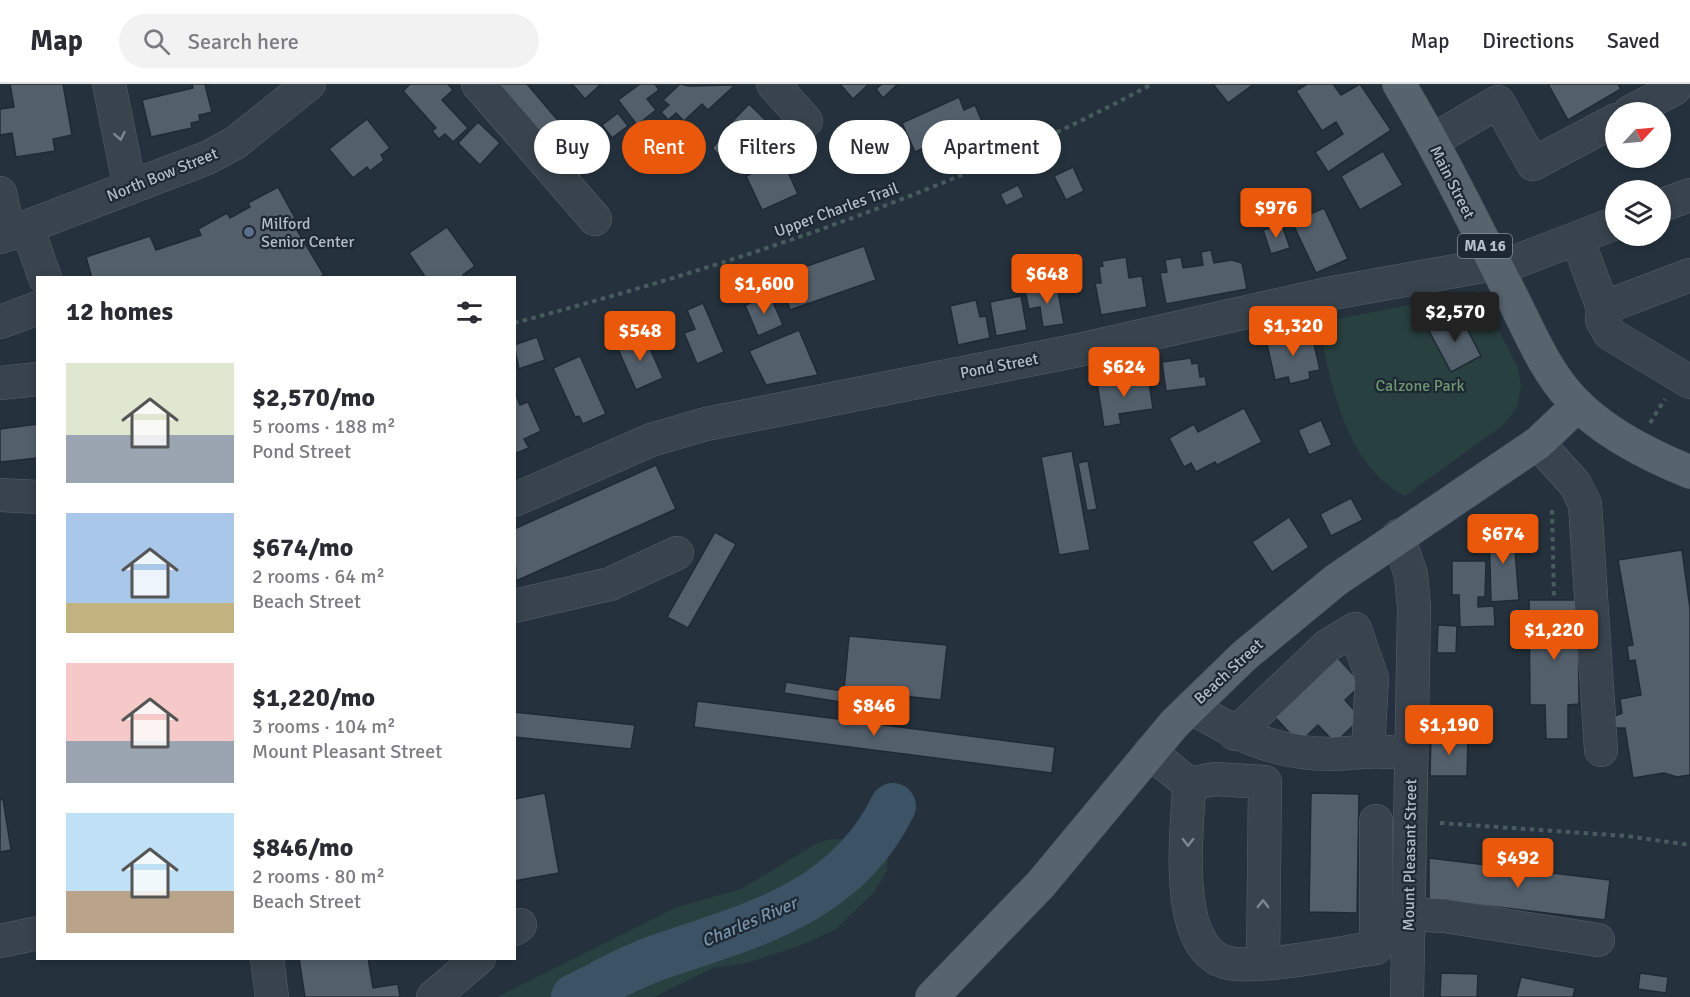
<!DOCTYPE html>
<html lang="en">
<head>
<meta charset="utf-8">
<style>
  body { margin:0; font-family:Signika,sans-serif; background:#f2f2f3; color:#2b2b33; height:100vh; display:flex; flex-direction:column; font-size:22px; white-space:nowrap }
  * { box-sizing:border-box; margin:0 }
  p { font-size:20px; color:#7c7c81 }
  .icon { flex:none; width:33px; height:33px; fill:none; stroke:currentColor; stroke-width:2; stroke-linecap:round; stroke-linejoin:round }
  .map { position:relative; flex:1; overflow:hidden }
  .details { position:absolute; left:36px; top:192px; width:480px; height:684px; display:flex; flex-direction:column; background:#fff; border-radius:0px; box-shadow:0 3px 9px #0003 }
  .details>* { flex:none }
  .hud { position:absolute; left:534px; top:36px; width:570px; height:54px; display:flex; gap:12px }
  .needle { width:39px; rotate:64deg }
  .buttons { position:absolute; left:1605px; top:18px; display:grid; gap:12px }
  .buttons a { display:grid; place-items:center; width:66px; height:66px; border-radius:50%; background:#fff; box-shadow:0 3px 9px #0003; font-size:30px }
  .price { position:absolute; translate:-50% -51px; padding:0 14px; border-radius:6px; background:#ea580c; color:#fff; font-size:20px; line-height:39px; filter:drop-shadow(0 2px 3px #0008) }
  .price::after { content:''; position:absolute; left:50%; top:36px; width:18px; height:14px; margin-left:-9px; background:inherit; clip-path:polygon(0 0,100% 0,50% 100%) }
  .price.selected { background:#222; color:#fff }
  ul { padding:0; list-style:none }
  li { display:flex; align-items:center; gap:18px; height:150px; padding:0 30px }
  li span { display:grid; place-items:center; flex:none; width:168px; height:120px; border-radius:0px; color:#555 }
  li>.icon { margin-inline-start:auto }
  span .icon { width:72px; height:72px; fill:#fffc; stroke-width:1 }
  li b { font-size:26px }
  h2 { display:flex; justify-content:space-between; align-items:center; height:72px; padding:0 30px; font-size:26px }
  .chip { padding:0 21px; border-radius:27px; background:#fff; box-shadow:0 3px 9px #0003; font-size:21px; line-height:54px }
  .chip.selected { background:#ea580c; color:#fff }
  header { display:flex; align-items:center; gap:36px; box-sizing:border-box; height:84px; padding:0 30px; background:#fff; border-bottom:2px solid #e1e1e2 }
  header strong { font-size:28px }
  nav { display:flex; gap:33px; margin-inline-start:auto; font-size:21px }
  .search { width:420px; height:54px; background:#f2f2f3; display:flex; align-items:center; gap:15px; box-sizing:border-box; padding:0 21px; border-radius:33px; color:#7c7c81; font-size:22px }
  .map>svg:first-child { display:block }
  .green { fill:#28403f }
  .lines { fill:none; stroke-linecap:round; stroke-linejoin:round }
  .river { stroke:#3c5265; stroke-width:46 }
  .building { fill:#53606c; stroke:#202a34; stroke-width:1.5 }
  .minor-casing { stroke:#57616b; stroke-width:34 }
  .major-casing { stroke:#454f59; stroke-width:34 }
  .path { stroke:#475c5c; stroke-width:4; stroke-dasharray:4.5 4.5; stroke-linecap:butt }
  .minor { stroke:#39434d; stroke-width:33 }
  .major { stroke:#57636d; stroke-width:33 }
  .oneway { stroke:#7d8791 }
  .service-dot { fill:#5c6f8a; stroke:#1e2832; stroke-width:2 }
  .labels { text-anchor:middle; stroke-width:4.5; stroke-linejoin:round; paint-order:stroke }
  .shield { fill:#1e2832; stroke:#88919b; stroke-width:1.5 }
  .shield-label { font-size:15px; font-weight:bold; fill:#b5bec8 }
  .street-label { font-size:16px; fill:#b5bec8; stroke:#1e2832 }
  .poi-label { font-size:16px; fill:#b5bec8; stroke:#1e2832; text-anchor:start }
  .park-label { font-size:16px; fill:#6d9872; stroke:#1e2832 }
  .water-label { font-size:18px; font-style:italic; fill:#7793aa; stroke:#1e2832 }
</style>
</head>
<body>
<header>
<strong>Map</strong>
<div class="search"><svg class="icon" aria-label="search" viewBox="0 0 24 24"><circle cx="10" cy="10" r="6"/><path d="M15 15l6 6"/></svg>Search here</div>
<nav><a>Map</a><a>Directions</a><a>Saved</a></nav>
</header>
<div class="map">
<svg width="1690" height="913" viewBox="0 0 1690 913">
  <rect width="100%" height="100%" fill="#25323d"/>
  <g class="green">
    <path d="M1479 207 1518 284 1521 303 1517 323 1503 341 1405 412C1345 381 1331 299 1318 239Z"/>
    <path d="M831 755H845L865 762 888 758 887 786 875 807 835 846 799 862 746 879 713 884 654 913H497L677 823 741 805 816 760Z"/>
  </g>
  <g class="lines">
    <path class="river" d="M574 913C601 900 628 884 656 874 750 842 846 819 893 722"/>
  </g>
  <g class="building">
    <path d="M10 0H63L72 51 53 55 55 67 16 73 12 49 0 51V25L14 23Z"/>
    <path d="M192 0H210L205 1 212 28 199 31 200 37 191 39 192 44 151 53 142 16 193 4Z"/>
    <path d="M410 0H448L453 6 442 16 468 44 453 58 445 50 439 55 432 47 436 44 403 7Z"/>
    <path d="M489 0H527L595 80 573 98Z"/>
    <path d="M572 0H601L585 15Z"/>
    <path d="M640 0H655L659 6 647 15 656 26 637 41 618 16Z"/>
    <path d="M680 0 689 2 735 1 708 26 702 20 684 37 676 29 668 36 661 28 669 21 663 16Z"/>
    <path d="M840 0H869L853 15Z"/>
    <path d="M882 0H898L883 14 876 5Z"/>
    <path d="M1213 0H1254L1228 19Z"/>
    <path d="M1307 0H1333L1341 11 1360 0 1391 46 1328 88 1315 68 1343 50 1336 38 1322 47 1296 7Z"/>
    <path d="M1548 0H1618L1621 5 1568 36Z"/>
    <path d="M959 13 964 26 975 21 984 42 958 53 956 49 915 68 902 39Z"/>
    <path d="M749 20 776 46 749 73 744 68 730 82 712 64 726 49 724 46Z"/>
    <path d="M618 29 628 42 612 54 602 41Z"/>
    <path d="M367 35 390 64 381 71 384 76 370 87 367 83 353 94 329 65Z"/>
    <path d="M478 38 500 59 480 81 458 59Z"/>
    <path d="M691 40 706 62 680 80 665 57Z"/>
    <path d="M1383 67 1403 101 1360 126 1341 92Z"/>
    <path d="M782 75 798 110 762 126 746 92Z"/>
    <path d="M1073 83 1084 107 1066 116 1054 92Z"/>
    <path d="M1018 101 1024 113 1006 122 1000 110Z"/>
    <path d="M278 103 295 134 291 136 324 191 318 194H92L86 173 150 152 156 166 201 151 198 145 227 129 230 134 250 123 248 119Z"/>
    <path d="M1324 124 1348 175 1316 189 1292 138Z"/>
    <path d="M1282 141 1290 164 1271 170 1263 146Z"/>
    <path d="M447 143 475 182 463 191 465 194H426L409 169Z"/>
    <path d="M864 162 876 196 790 226 779 192Z"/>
    <path d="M1211 166 1214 179 1232 176 1242 179 1247 205 1166 220 1160 189 1167 188 1165 176 1181 173 1183 184 1203 181 1201 168Z"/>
    <path d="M1126 173 1129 194 1142 192 1147 223 1101 231 1095 199H1101L1099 183 1103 182 1102 177Z"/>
    <path d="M1057 202 1064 240 1043 243 1040 223 1029 225 1025 207Z"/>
    <path d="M770 211 783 241 758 252 745 221Z"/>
    <path d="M1021 212 1027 246 996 252 990 218Z"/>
    <path d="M976 216 980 233 986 232 990 254 958 261 950 222Z"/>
    <path d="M703 219 724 268 697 280 684 249 695 245 687 226Z"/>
    <path d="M1460 231 1481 272 1451 288 1429 247Z"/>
    <path d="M799 246 818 291 766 301 749 267Z"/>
    <path d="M1311 247 1320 286 1309 288 1310 295 1290 300 1288 293 1275 296 1266 256Z"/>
    <path d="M644 251 663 294 636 306 617 263Z"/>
    <path d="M537 253 545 276 519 285 514 261Z"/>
    <path d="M580 272 606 330 583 340 579 332 575 333 553 284Z"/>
    <path d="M1191 274 1192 280 1198 279 1200 293 1205 292 1207 302 1166 307 1162 278Z"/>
    <path d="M1148 291 1153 325 1119 330 1121 340 1104 343 1097 299Z"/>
    <path d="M515 308 520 321 528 318 541 347 524 355 529 364 514 370Z"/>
    <path d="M1244 324 1262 358 1217 381 1215 378 1196 388 1191 379 1184 383 1169 354 1194 340 1198 348Z"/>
    <path d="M1321 336 1332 361 1309 371 1298 346Z"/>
    <path d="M38 340V374L0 378V345Z"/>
    <path d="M1072 367 1090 466 1059 471 1041 373Z"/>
    <path d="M1088 377 1097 425 1087 427 1078 379Z"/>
    <path d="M656 381 676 425 516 497 514 445Z"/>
    <path d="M1351 414 1363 436 1331 452 1320 430Z"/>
    <path d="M1289 433 1309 463 1272 488 1252 458Z"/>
    <path d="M1513 442 1519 516 1491 518 1489 444Z"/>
    <path d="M715 448 736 460 688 544 667 533Z"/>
    <path d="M1682 466 1690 525V691L1677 693 1664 689 1633 694 1625 644H1617L1614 640 1615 632 1622 629 1620 615 1641 611 1635 576 1629 577 1627 562 1633 561 1618 476Z"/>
    <path d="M1452 477H1486L1485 513H1478V523L1494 522 1495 542 1460 543 1459 511H1452Z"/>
    <path d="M1529 516H1578L1579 620 1568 621V655H1546L1545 621H1530Z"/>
    <path d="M1438 541 1457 542 1456 569H1437Z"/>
    <path d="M849 552 947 561 941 616 844 606Z"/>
    <path d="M1335 571 1362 600 1345 616 1361 634 1335 659 1318 641 1299 659 1272 630Z"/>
    <path d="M786 598 849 608 847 619 784 609Z"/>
    <path d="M697 617 1055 663 1052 689 694 643Z"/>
    <path d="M514 628 635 641 631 665 514 653Z"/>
    <path d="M1431 652H1468L1467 692H1430Z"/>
    <path d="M545 709 559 789 514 797V715Z"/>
    <path d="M1311 709 1359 710 1357 829 1309 828Z"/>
    <path d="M3 715 11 766 0 768V716Z"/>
    <path d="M1429 774 1610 796 1605 836 1429 815Z"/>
    <path d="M299 874H368L373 904 398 900 400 913H305Z"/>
    <path d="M1441 889 1478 890 1477 913H1440Z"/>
    <path d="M1640 889 1668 893 1666 909 1638 905Z"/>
    <path d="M1521 893 1575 904 1573 913H1516Z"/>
  </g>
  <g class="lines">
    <defs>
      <g id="minor">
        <path d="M109 0 130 104"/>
        <path d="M478 0 595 135"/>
        <path d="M773 0 806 37"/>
        <path d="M1630 28 1674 5 1672 0"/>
        <path d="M1432 57 1498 18 1533 80 1616 36"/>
        <path d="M0 109 9 150"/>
        <path d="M1660 122 1690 111"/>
        <path d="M27 143 45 194"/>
        <path d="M0 153 207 74 235 59 309 0"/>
        <path d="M1577 154 1616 139"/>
        <path d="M1497 185 1577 154 1603 224"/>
        <path d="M1690 191 1603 224 1602 236 1610 250 1690 298"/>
        <path d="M0 238 38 224"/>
        <path d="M0 299 38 295"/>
        <path d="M1538 359 1575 400 1585 420 1601 666"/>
        <path d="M0 411 38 413"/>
        <path d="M514 416 651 356 706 340 1074 267 1327 210 1494 180"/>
        <path d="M1398 452 1411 491 1414 523 1407 913"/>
        <path d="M514 522 610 500 677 469"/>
        <path d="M1191 623C1237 651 1274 669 1329 670 1349 670 1368 666 1389 668"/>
        <path d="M1235 650 1327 562 1355 545 1372 594 1368 666"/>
        <path d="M1150 668 1189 700"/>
        <path d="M1189 700C1188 743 1171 861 1225 878 1253 887 1342 868 1376 864V737"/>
        <path d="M1189 700 1215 695 1265 698 1263 879"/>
        <path d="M1408 830 1445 832 1598 856"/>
        <path d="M514 845 520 841"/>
        <path d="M0 857 38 849"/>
        <path d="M267 874 272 913"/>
        <path d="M433 913 479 874"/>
      </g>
      <g id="major">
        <path d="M1399 0C1440 68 1475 141 1512 213 1529 247 1545 286 1571 314 1602 348 1648 371 1690 388"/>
        <path d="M932 913 1041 800 1174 640 1244 572 1336 496 1538 359 1578 321"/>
      </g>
    </defs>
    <use href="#minor" class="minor-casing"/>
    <use href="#major" class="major-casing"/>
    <g class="path">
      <path d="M514 239C733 181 953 108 1152 0"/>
      <path d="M1650 339 1665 315"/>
      <path d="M1552 426 1554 516"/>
      <path d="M1440 739 1626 752 1690 761"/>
    </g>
    <use href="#minor" class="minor"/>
    <use href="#major" class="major"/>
  </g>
  <defs><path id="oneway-chevron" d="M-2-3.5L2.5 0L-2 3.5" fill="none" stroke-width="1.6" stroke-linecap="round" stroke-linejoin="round" transform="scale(1.5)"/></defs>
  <g class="oneway">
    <use href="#oneway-chevron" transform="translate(120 52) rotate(79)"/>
    <use href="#oneway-chevron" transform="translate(1188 758) rotate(91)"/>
    <use href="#oneway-chevron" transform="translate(1263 820) rotate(-89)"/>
  </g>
  <circle class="service-dot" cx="249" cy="148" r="6"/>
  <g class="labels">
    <rect class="shield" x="1458" y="150" width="54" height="24" rx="4.5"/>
    <g class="shield-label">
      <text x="1485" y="167">MA 16</text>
    </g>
    <g class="street-label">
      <text transform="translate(162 90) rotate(-22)" y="6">North Bow Street</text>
      <text transform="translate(1453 98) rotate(63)" y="6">Main Street</text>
      <text transform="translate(836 125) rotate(-20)" y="6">Upper Charles Trail</text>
      <text transform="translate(999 281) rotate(-11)" y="6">Pond Street</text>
      <text transform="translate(1228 587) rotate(-43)" y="6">Beach Street</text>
      <text transform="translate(1409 771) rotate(-89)" y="6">Mount Pleasant Street</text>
    </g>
    <g class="poi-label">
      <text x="261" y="145">Milford<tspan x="261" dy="18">Senior Center</tspan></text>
    </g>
    <g class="park-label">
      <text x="1420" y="307">Calzone Park</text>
    </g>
    <g class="water-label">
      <text transform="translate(749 838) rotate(-23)" y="6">Charles River</text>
    </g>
  </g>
</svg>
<div class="buttons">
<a><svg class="needle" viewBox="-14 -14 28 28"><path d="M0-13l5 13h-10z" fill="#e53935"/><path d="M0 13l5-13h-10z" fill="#7c7c81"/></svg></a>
<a><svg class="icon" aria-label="layers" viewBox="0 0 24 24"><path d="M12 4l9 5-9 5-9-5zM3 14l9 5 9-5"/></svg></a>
</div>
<b class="price" style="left:1276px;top:155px">$976</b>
<b class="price" style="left:1047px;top:221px">$648</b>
<b class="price" style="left:764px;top:231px">$1,600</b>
<b class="price selected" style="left:1455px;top:259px">$2,570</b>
<b class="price" style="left:1293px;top:273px">$1,320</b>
<b class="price" style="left:640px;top:278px">$548</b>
<b class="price" style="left:1124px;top:314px">$624</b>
<b class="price" style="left:1503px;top:481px">$674</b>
<b class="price" style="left:1554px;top:577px">$1,220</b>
<b class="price" style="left:874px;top:653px">$846</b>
<b class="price" style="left:1449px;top:672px">$1,190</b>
<b class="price" style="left:1518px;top:805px">$492</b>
<div class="hud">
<a class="chip">Buy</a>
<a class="chip selected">Rent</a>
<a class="chip">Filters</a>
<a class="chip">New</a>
<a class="chip">Apartment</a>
</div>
<section class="details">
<h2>12 homes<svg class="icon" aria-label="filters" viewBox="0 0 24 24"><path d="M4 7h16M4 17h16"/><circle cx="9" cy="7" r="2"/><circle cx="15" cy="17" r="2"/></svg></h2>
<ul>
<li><span style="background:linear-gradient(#dfe7d0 60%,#9aa5b1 0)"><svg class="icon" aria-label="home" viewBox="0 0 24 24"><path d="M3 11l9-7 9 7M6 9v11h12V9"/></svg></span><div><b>$2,570/mo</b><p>5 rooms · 188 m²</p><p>Pond Street</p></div></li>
<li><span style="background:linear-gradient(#a9c7e8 75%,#c2b280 0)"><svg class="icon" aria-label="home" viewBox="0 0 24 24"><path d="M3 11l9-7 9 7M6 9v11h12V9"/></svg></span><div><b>$674/mo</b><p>2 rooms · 64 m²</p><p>Beach Street</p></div></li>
<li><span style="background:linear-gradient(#f6c9c9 65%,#9aa5b1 0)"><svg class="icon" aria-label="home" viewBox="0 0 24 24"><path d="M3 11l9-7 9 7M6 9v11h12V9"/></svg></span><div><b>$1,220/mo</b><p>3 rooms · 104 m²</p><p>Mount Pleasant Street</p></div></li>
<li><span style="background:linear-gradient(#bfe0f5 65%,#b9a48a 0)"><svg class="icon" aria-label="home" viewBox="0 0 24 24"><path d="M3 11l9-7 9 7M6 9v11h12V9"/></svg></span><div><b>$846/mo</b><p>2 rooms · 80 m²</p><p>Beach Street</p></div></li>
</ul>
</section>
</div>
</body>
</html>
